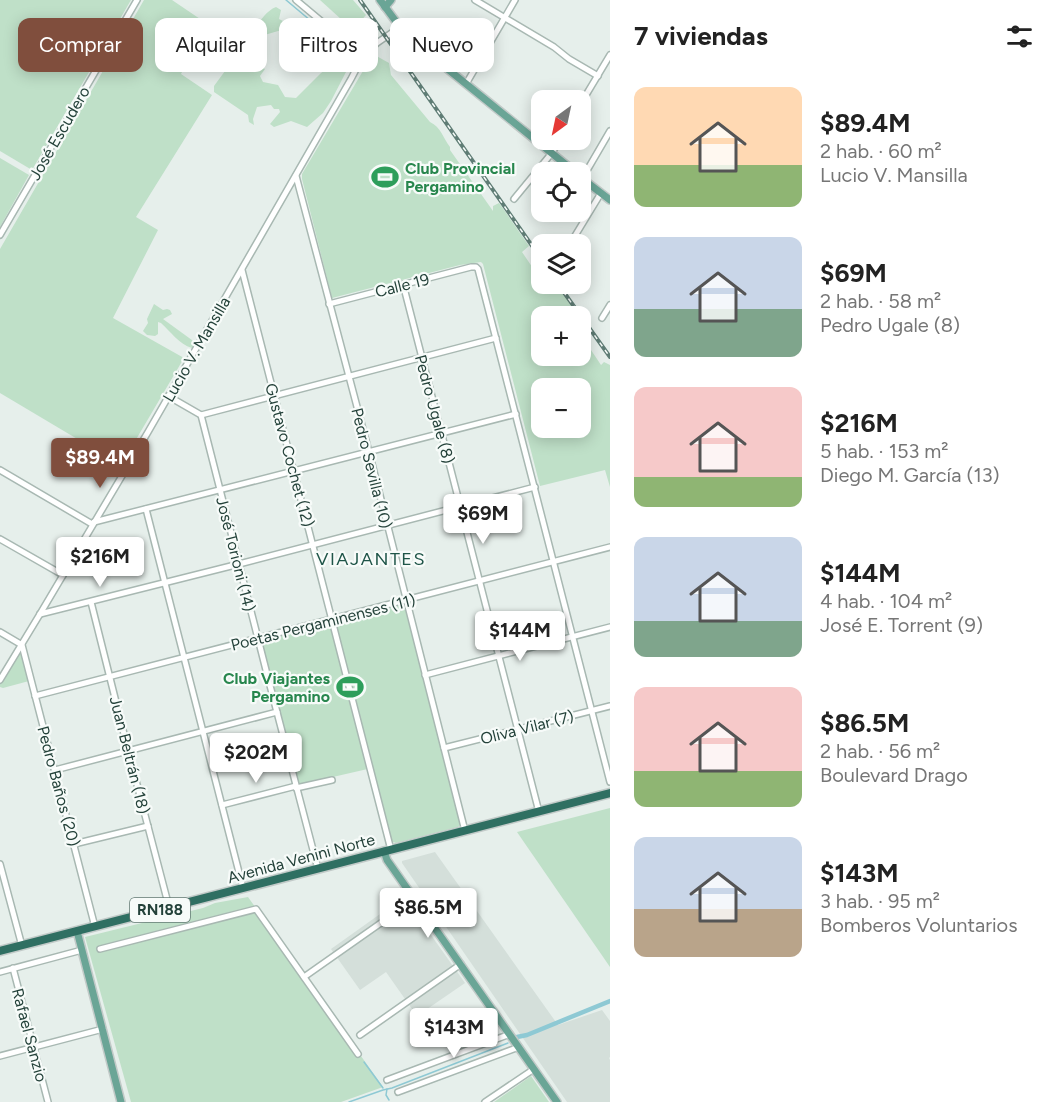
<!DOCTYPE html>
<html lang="es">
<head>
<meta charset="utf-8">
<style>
  body { margin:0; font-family:Figtree,sans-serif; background:#f6f6f6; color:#222; height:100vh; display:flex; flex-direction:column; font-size:22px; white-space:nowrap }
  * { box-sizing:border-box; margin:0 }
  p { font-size:20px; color:#767676 }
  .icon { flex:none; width:33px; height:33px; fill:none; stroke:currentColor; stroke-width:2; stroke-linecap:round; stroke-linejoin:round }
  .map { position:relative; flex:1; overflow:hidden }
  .sheet { display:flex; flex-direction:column; background:#fff; width:450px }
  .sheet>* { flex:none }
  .guide { position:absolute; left:18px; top:18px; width:501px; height:54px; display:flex; gap:12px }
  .needle { width:39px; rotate:213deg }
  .fabs { position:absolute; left:531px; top:90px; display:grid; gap:12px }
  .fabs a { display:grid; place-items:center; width:60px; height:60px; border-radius:12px; background:#fff; box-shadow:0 3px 15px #0003; font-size:30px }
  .price { position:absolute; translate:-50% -51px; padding:0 14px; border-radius:6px; background:#fff; color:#222; font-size:20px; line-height:39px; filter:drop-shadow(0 2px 3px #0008) }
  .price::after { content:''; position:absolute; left:50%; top:36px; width:18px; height:14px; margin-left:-9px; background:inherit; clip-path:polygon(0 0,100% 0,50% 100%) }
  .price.selected { background:#804e3d; color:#fff }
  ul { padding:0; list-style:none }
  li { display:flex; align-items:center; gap:18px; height:150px; padding:0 24px }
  li span { display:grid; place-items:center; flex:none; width:168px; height:120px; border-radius:12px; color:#555 }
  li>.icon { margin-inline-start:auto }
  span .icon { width:72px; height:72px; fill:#fffc; stroke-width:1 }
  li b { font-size:26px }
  h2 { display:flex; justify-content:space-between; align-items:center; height:72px; padding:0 24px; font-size:26px }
  .pill { padding:0 21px; border-radius:12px; background:#fff; box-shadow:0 3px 15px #0003; font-size:21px; line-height:54px }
  .pill.selected { background:#804e3d; color:#fff }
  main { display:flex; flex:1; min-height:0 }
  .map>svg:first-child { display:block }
  .built { fill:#d4dfda }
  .green { fill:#bfe0c8; fill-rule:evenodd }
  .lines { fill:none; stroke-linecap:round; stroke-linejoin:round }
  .stream { stroke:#8ec9d4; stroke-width:1.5 }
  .canal { stroke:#8ec9d4; stroke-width:4.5 }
  .minor-casing { stroke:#a8b8b2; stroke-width:8 }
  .major-casing { stroke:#c2cac8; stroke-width:10 }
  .highway-casing { stroke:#c2cac8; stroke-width:11 }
  .minor { stroke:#fff; stroke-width:5 }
  .major { stroke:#6aa596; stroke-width:7 }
  .highway { stroke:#2f6f62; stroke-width:8 }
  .rail-casing { stroke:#5f7d75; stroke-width:4 }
  .rail { stroke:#f7fbf9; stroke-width:1.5; stroke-dasharray:4.5; stroke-linecap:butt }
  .labels { text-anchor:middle; stroke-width:4.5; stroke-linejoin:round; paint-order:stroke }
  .shield { fill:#f7fbf9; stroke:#637a73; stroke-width:1.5 }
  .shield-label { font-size:15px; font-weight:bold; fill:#24423a }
  .street-label { font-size:16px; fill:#24423a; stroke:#f7fbf9 }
  .leisure-label { font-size:16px; font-weight:bold; fill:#27864d; stroke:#f7fbf9; text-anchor:start }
  .neighbourhood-label { font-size:18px; letter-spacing:1.5px; fill:#1f5548; stroke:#f7fbf9 }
</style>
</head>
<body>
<main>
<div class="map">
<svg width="610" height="1102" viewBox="0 0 610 1102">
  <rect width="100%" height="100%" fill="#e6efeb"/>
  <g class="built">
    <path d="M435 852 558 1025 602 1010 610 1021V1057L609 1058 610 1060V1102H567L402 863V861Z"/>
    <path d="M404 897 465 983 417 1016 386 972 360 990 331 949Z"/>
  </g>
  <g class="green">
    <path d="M0 0H131L32 170 0 151Z"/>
    <path d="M144 0H172L206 23 181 74 212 95 136 217 158 230 113 318 184 358 121 465 0 393V249Z"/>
    <path d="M320 0H353L366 15 353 30Z"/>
    <path d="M276 7 281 10 279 19 283 21 287 19 291 21 292 27 261 36 257 40 250 35V30C260 24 265 11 276 7Z"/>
    <path d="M238 51 265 69 260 76 263 82 278 85 285 97 296 98 321 73 333 65 346 72 331 101 323 113 307 127 291 121 274 127 270 124 280 112 279 109H274L271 105 257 107 253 119 254 125 249 122 248 115 214 92V86L225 71 230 59Z"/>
    <path d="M373 54 389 63 391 75 430 122C441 127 443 138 450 147V150L493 211V206L499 203 502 207 529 246 522 252 541 280 542 284H544L547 287 550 284H557L575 311 570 316H542V356H580L581 335 601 365 604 362 610 365V487L605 470 540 486 483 264 481 262 460 265 332 298 302 179V174ZM542 388H580V428H542Z"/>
    <path d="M0 158 29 175 0 227Z"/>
    <path d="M154 304 163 310 167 309 170 310 172 314 163 319 196 343 192 348C179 344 171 332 161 323L158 322V334L155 336 147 335 143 331 148 323 147 319Z"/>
    <path d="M401 604H404L406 606 461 824 458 827 396 843 393 842 391 839 372 768 298 785 261 642 263 639Z"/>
    <path d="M20 653 22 654 29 681 3 688 0 687V684L18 654Z"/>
    <path d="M610 808V967L517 832Z"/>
    <path d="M248 897 383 1087 341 1102H131L85 937 203 908 215 903Z"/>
    <path d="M531 1076 549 1102H494Z"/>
  </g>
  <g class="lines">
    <g class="stream">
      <path d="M286 0 342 47 344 68"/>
      <path d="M364 1062 383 1088"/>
      <path d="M387 1089 386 1095 389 1100"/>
      <path d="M349 1102 383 1090 392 1088 508 1043"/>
    </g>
    <path class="canal" d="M517 1037 527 1035 610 1001"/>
    <defs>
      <g id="minor">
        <path d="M296 0 363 56"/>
        <path d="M475 0 554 47 569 59 598 76"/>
        <path d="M466 84 515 0"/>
        <path d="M580 105 610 55"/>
        <path d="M296 176 369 452 465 831"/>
        <path d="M582 179 610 131"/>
        <path d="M514 199 551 154 560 140"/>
        <path d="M0 235 137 0"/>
        <path d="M570 244 601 193"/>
        <path d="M242 270 391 850"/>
        <path d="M403 284 539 812"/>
        <path d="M329 304 471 267H476L478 269 610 782"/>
        <path d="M602 318 610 305"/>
        <path d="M168 396 201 415 267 674 318 869"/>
        <path d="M201 415 496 338"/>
        <path d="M0 470 92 524"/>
        <path d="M146 509 243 888"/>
        <path d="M94 522 516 414"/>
        <path d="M0 539 63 575"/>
        <path d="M91 602 128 750 169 907"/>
        <path d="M40 614 239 564 535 487"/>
        <path d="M0 632 22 645 95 927"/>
        <path d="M425 675 610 627"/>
        <path d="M0 680 40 614 148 432 351 79 363 56 377 43 400 27"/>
        <path d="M35 696 610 547"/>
        <path d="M444 748 610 706"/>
        <path d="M55 770 277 712"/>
        <path d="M296 788 332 780"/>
        <path d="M222 805 296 786"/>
        <path d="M74 844 148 826"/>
        <path d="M0 864 22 946"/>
        <path d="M100 949 256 909 358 1054"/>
        <path d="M13 968 48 1102"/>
        <path d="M0 972 82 950"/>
        <path d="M304 977 415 899"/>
        <path d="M360 1035 461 964"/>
        <path d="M0 1056 103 1029"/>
        <path d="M387 1080 510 1034"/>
        <path d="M398 1092 519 1047"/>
        <path d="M485 1102 534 1069"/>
      </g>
      <g id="major">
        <path d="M380 0 400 27 413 41 575 172"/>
        <path d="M385 7 391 0"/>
        <path d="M580 177 610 200"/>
        <path d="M384 851 387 860 557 1102"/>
        <path d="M77 931 121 1102"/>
      </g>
      <path id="highway" d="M0 951 610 793"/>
    </defs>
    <use href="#minor" class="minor-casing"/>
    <use href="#major" class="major-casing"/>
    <use href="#highway" class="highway-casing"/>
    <use href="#minor" class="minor"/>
    <use href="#major" class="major"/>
    <use href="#highway" class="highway"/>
    <defs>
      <g id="rail">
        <path d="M360 0 542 260"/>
        <path d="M558 284 610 357"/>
      </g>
    </defs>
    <use href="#rail" class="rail-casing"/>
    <use href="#rail" class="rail"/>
  </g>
  <defs>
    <symbol id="stadium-bare" viewBox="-9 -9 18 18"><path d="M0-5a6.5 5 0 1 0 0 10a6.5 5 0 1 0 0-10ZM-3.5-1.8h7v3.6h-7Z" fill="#2e9e5b" stroke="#f7fbf9" stroke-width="2.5" paint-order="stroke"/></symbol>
  </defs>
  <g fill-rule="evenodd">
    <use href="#stadium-bare" x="366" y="158" width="38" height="38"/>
    <use href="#stadium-bare" x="331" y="668" width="38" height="38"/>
  </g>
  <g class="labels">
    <rect class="shield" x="130" y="898" width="60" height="24" rx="4.5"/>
    <g class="shield-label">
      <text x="160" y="915">RN188</text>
    </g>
    <g class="street-label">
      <text transform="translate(59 133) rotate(-60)" y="6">José Escudero</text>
      <text transform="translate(402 285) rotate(-14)" y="6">Calle 19</text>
      <text transform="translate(196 349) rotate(-60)" y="6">Lucio V. Mansilla</text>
      <text transform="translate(435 409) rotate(75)" y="6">Pedro Ugale (8)</text>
      <text transform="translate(290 455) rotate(75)" y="6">Gustavo Cochet (12)</text>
      <text transform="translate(372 468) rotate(76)" y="6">Pedro Sevilla (10)</text>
      <text transform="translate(236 554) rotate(76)" y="6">José Torioni (14)</text>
      <text transform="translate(323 622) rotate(-14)" y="6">Poetas Pergaminenses (11)</text>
      <text transform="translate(527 727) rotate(-14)" y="6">Oliva Vilar (7)</text>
      <text transform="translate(130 755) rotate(76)" y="6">Juan Beltrán (18)</text>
      <text transform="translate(59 786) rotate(75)" y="6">Pedro Baños (20)</text>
      <text transform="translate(301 858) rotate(-15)" y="6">Avenida Venini Norte</text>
      <text transform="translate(30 1035) rotate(75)" y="6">Rafael Sanzio</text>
    </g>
    <g class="leisure-label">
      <text x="405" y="174">Club Provincial<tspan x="405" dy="18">Pergamino</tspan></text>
      <text x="330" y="684" text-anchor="end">Club Viajantes<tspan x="330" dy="18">Pergamino</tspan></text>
    </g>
    <g class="neighbourhood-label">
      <text x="371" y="565">VIAJANTES</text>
    </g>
  </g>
</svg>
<div class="fabs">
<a><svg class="needle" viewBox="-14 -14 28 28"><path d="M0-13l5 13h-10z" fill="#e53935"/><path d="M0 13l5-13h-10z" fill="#767676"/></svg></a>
<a><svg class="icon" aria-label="locate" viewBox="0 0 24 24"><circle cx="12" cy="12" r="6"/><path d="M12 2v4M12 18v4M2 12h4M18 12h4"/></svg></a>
<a><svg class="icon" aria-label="layers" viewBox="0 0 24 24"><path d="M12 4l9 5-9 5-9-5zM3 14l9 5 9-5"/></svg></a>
<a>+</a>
<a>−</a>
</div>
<b class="price selected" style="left:100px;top:489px">$89.4M</b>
<b class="price" style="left:483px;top:545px">$69M</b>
<b class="price" style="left:100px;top:588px">$216M</b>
<b class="price" style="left:520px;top:662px">$144M</b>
<b class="price" style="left:256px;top:784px">$202M</b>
<b class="price" style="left:428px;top:939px">$86.5M</b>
<b class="price" style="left:454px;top:1059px">$143M</b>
<div class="guide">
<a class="pill selected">Comprar</a>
<a class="pill">Alquilar</a>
<a class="pill">Filtros</a>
<a class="pill">Nuevo</a>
</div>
</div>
<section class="sheet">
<h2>7 viviendas<svg class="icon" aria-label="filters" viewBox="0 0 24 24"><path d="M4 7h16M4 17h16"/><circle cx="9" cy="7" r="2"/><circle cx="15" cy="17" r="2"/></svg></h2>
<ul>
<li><span style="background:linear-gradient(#ffd9b3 65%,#8fb573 0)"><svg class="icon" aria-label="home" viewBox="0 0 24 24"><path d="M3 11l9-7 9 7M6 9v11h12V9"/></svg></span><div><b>$89.4M</b><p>2 hab. · 60 m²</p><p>Lucio V. Mansilla</p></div></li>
<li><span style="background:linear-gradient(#c9d6e8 60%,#7fa58c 0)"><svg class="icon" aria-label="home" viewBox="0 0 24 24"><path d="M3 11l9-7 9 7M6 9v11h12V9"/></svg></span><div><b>$69M</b><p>2 hab. · 58 m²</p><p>Pedro Ugale (8)</p></div></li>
<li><span style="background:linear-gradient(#f6c9c9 75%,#8fb573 0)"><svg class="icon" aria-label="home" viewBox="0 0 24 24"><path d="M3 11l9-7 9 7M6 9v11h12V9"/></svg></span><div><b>$216M</b><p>5 hab. · 153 m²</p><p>Diego M. García (13)</p></div></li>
<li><span style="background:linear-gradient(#c9d6e8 70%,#7fa58c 0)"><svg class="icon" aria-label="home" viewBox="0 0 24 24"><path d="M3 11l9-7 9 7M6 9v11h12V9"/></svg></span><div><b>$144M</b><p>4 hab. · 104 m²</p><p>José E. Torrent (9)</p></div></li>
<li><span style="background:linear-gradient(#f6c9c9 70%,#8fb573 0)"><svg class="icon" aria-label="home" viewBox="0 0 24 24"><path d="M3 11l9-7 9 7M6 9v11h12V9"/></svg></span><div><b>$86.5M</b><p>2 hab. · 56 m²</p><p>Boulevard Drago</p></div></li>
<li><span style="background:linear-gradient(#c9d6e8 60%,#b9a48a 0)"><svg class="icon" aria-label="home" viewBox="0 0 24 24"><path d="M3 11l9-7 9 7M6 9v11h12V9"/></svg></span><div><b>$143M</b><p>3 hab. · 95 m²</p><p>Bomberos Voluntarios</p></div></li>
</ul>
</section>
</main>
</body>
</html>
